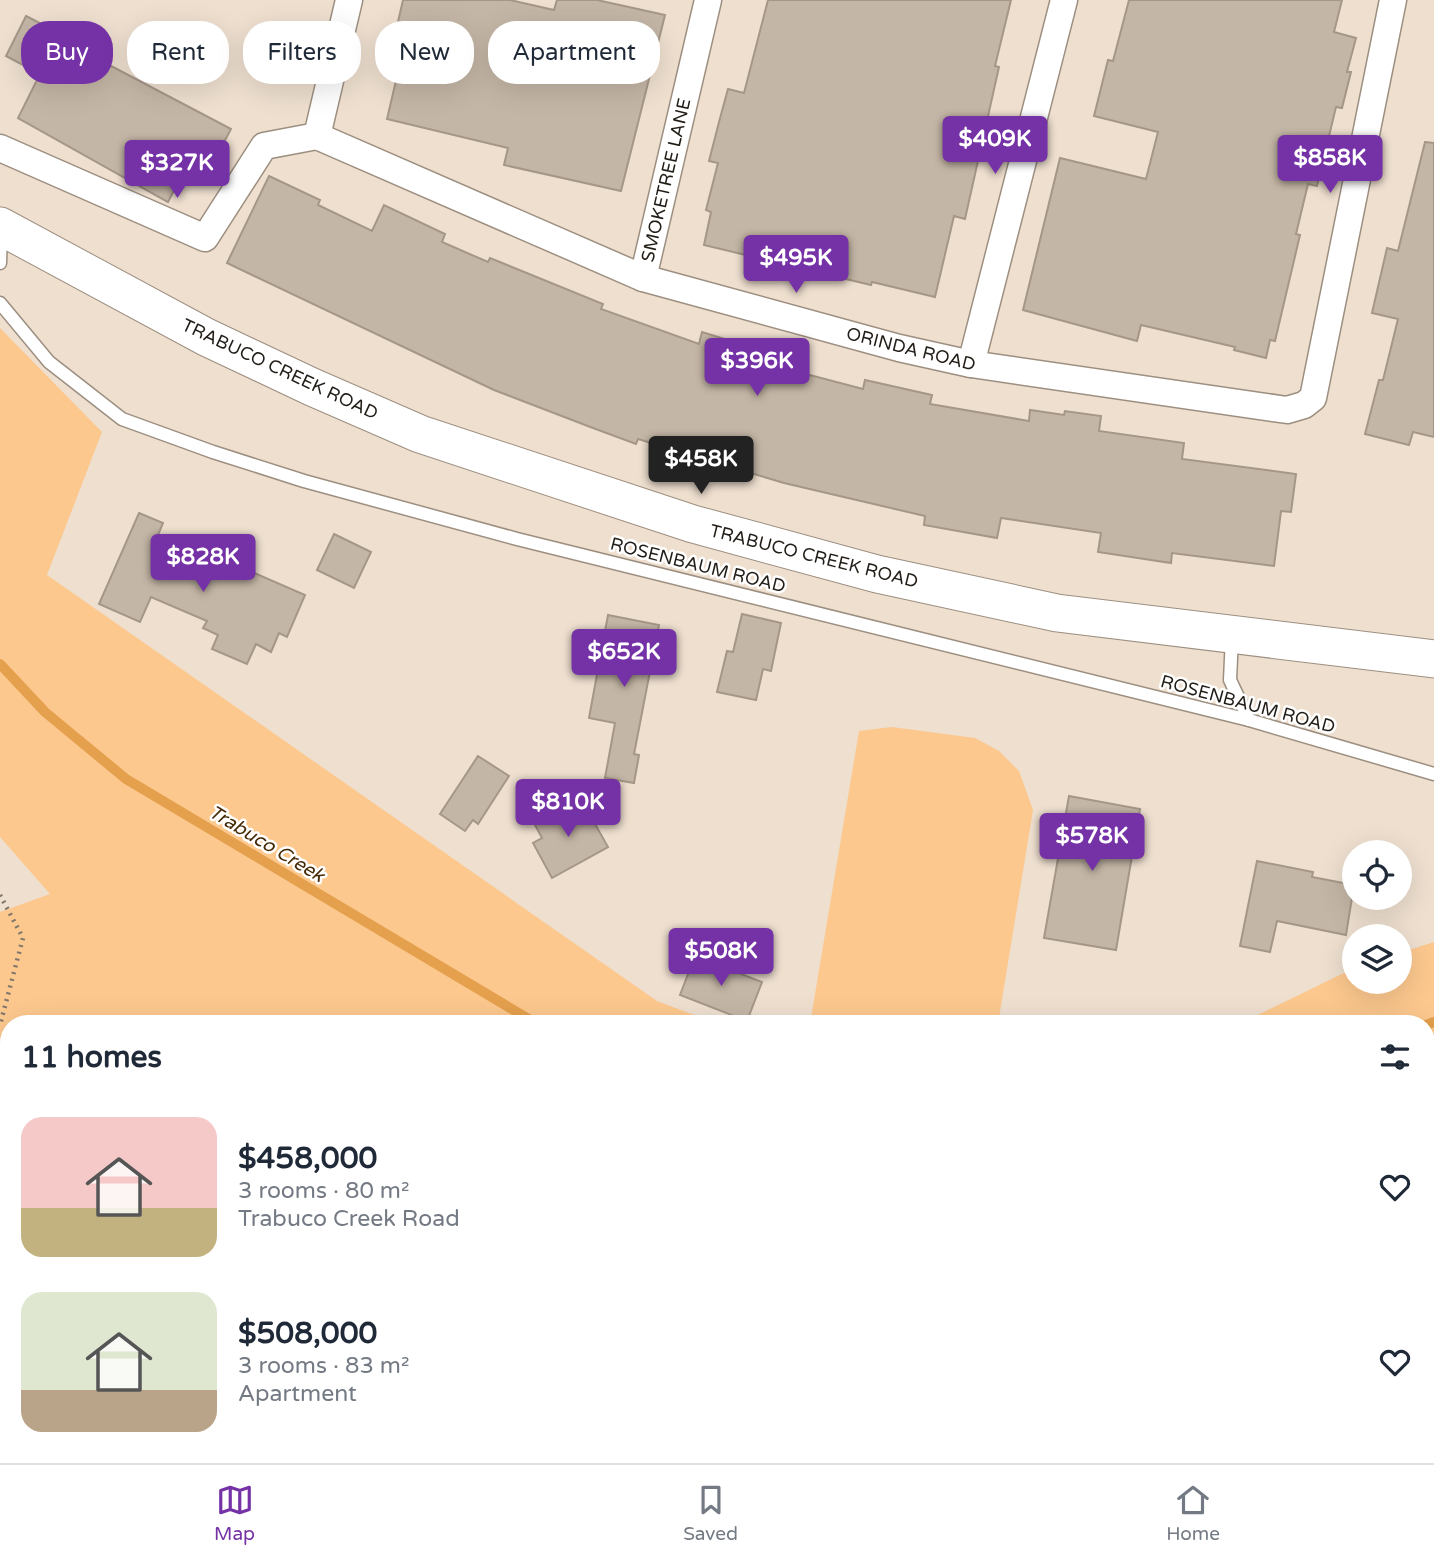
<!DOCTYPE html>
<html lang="en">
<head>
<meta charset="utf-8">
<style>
  body { margin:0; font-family:"Varela Round",sans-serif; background:#f6f6f7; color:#1f2937; height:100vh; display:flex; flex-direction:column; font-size:26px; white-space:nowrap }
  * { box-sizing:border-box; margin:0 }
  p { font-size:23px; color:#747a83 }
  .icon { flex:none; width:38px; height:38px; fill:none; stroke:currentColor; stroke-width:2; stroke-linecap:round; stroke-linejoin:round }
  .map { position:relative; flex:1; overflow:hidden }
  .panel { position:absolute; left:0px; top:1015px; width:1435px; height:448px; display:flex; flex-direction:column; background:#fff; border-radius:28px 28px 0 0; box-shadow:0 7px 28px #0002 }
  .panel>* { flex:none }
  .top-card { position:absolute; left:21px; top:21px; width:700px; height:63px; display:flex; gap:14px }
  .tools { position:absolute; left:1342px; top:840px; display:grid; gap:14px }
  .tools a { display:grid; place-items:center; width:70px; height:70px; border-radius:50%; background:#fff; box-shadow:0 7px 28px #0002; font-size:35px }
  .price { position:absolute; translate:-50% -60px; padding:0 16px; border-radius:7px; background:#7532a6; color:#fff; font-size:23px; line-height:46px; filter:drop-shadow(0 2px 4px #0008) }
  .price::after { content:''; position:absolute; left:50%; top:42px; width:21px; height:16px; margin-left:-10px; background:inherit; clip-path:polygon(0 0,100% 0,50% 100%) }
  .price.current { background:#222; color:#fff }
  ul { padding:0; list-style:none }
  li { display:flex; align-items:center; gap:21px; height:175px; padding:0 21px }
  li span { display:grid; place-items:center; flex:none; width:196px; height:140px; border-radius:21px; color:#555 }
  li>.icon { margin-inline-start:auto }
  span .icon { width:84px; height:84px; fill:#fffc; stroke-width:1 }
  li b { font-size:30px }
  h2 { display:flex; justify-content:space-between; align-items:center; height:84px; padding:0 21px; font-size:30px }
  .tag { padding:0 24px; border-radius:28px; background:#fff; box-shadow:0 7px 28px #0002; font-size:24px; line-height:63px }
  .tag.current { background:#7532a6; color:#fff }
  .menu { display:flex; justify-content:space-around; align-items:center; height:98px; border-top:2px solid #e0e1e3; background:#fff; font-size:19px; color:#747a83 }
  .menu a { display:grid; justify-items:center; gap:4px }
  .menu .current { color:#7532a6 }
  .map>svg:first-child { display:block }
  .green { fill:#fcc88e }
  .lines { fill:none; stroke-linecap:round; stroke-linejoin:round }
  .stream { stroke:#e4a04d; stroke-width:10 }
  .building { fill:#c4b6a6; stroke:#a59788; stroke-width:2 }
  .lane-casing { stroke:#9d8f80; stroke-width:15 }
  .street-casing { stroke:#9d8f80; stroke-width:29 }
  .secondary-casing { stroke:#9d8f80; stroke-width:39 }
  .path { stroke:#80776c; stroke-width:4.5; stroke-dasharray:2 5; stroke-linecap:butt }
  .lane { stroke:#fff; stroke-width:12 }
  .street { stroke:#fff; stroke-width:26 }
  .secondary { stroke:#fff; stroke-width:37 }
  .labels { text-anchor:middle; stroke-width:5; stroke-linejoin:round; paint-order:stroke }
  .street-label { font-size:18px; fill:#221d17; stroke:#fff }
  .water-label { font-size:19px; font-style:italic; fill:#452a05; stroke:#fff }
</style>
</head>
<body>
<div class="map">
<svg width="1434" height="1463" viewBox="0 0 1434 1463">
  <rect width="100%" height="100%" fill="#eedfcf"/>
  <g class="green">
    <path d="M0 328 102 432 47 575 657 1001 718 1024H9V1454H1426V1024H1239L1354 968V982H1400V953L1434 942V1463H0V912L50 894 0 837Z"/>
    <path d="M892 727 975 738 999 751 1019 771 1033 810 998 1024H810L859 731Z"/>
  </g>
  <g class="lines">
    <g class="stream">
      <path d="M0 664 45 712 126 779 537 1024"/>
      <path d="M1426 1025 1434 1022"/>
    </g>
  </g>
  <g class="building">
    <path d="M403 0H510L554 10 557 0H597L665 15 621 191 504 165 508 148 387 119 406 38 395 35Z"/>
    <path d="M768 0H1011L995 66 999 67 965 219 954 216 935 297 872 282 871 285 704 245 711 212 706 210 718 163 709 161 719 122 728 89 744 93Z"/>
    <path d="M1129 0H1342L1334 32 1356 38 1347 72H1351L1342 108 1336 107 1317 186 1308 184 1296 234 1300 235 1275 341 1270 340 1266 358 1234 350 1235 347 1141 325 1137 341 1023 310 1060 158 1146 179 1158 132 1094 116 1108 60 1113 61Z"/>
    <path d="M26 16 75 41 73 46 231 129 212 165 192 155 168 202 18 118 40 74 6 56Z"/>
    <path d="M1425 142 1434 143V437L1413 432 1409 445 1365 434 1379 380H1383L1398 319 1372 313 1387 248 1398 251Z"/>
    <path d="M269 176 320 200 318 205 372 231 384 205 445 234 442 242 488 262 490 258 603 304 601 309 699 344 702 332 767 352 764 363 863 389 865 380 932 395 930 404 1029 421 1030 410 1064 415 1065 411 1101 416 1099 431 1184 443 1182 459 1296 474 1291 512 1281 511 1274 566 1172 553 1171 563 1098 552 1101 533 1001 518 997 538 924 525 925 516 784 483 638 439 636 444 593 428 494 390 227 263Z"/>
    <path d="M139 513 163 523 151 552 197 572 208 548 240 562 238 566 305 595 287 637 279 633 271 652 256 644 247 664 212 649 218 635 203 628 207 621 151 597 140 622 99 604Z"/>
    <path d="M334 534 371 552 354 588 317 570Z"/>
    <path d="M742 614 781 623 771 671 763 669 756 700 717 692 727 651 733 652Z"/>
    <path d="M608 615 659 625 634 754 639 755 634 783 605 778 615 723 589 718Z"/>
    <path d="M478 756 509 776 478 824 473 820 465 831 440 814Z"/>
    <path d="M1069 796 1140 809 1116 950 1044 938Z"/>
    <path d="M581 799 608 847 552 878 533 843 542 838 535 825Z"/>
    <path d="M1257 861 1313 872 1312 877 1354 885 1346 935 1277 921 1270 952 1240 946Z"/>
    <path d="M695 956 762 982 747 1021 680 995Z"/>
  </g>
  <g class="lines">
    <defs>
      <g id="lane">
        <path d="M0 263 1 232"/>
        <path d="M0 303 49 362 122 419 213 452 304 481 517 539 1249 720 1434 774"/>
        <path d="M1232 637 1230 680 1249 720"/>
      </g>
      <g id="street">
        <path d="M317 136 643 278 899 348 971 364 1287 410 1304 405 1313 398 1393 0"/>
        <path d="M317 136 349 0"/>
        <path d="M0 148 205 238 264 146 317 136"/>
        <path d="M643 278 708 0"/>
        <path d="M971 364 1064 0"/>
      </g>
      <path id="secondary" d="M0 226 206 337 312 387 420 434 693 524 877 574 1057 613 1434 659"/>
    </defs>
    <use href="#lane" class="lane-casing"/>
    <use href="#street" class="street-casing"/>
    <use href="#secondary" class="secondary-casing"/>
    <path class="path" d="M0 895 23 938 0 1025"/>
    <use href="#lane" class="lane"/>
    <use href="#street" class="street"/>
    <use href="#secondary" class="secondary"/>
  </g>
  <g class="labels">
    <g class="street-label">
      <text transform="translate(666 180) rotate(-77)" y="6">SMOKETREE LANE</text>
      <text transform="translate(911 349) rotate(14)" y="6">ORINDA ROAD</text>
      <text transform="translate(280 369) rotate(25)" y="6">TRABUCO CREEK ROAD</text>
      <text transform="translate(814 556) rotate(14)" y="6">TRABUCO CREEK ROAD</text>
      <text transform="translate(698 565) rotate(14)" y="6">ROSENBAUM ROAD</text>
      <text transform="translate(1248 704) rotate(15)" y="6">ROSENBAUM ROAD</text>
    </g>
    <g class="water-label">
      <text transform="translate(267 843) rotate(31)" y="7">Trabuco Creek</text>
    </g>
  </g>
</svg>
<div class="tools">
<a><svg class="icon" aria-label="locate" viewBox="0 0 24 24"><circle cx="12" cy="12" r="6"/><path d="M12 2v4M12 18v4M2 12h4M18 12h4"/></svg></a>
<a><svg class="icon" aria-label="layers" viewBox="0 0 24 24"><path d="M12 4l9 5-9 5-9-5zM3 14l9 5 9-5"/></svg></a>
</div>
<b class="price" style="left:995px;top:176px">$409K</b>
<b class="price" style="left:1330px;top:195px">$858K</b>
<b class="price" style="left:177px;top:200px">$327K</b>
<b class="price" style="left:796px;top:295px">$495K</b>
<b class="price" style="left:757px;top:398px">$396K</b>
<b class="price current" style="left:701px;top:496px">$458K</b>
<b class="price" style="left:203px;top:594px">$828K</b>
<b class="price" style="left:624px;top:689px">$652K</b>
<b class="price" style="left:568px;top:839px">$810K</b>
<b class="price" style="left:1092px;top:873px">$578K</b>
<b class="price" style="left:721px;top:988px">$508K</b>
<div class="top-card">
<a class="tag current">Buy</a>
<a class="tag">Rent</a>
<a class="tag">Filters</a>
<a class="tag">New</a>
<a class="tag">Apartment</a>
</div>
<section class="panel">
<h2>11 homes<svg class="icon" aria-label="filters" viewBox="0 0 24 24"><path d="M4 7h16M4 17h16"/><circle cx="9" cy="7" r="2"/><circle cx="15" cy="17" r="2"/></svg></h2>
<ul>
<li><span style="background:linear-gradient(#f6c9c9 65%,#c2b280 0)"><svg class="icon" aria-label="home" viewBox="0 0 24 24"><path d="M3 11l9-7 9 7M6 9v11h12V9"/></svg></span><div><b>$458,000</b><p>3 rooms · 80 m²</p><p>Trabuco Creek Road</p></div><svg class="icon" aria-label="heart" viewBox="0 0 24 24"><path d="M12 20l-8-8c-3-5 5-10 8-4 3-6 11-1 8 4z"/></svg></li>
<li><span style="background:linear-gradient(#dfe7d0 70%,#b9a48a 0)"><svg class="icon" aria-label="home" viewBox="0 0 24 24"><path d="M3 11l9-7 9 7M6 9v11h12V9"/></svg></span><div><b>$508,000</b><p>3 rooms · 83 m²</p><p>Apartment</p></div><svg class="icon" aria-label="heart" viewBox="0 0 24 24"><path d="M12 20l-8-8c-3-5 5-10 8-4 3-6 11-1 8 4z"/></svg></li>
</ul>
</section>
</div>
<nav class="menu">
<a class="current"><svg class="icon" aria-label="map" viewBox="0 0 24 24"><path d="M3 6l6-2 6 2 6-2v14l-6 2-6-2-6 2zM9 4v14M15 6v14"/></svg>Map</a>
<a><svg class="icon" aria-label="saved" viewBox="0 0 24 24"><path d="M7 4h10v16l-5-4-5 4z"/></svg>Saved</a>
<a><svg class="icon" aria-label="home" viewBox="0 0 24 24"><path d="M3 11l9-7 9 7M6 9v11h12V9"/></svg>Home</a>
</nav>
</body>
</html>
